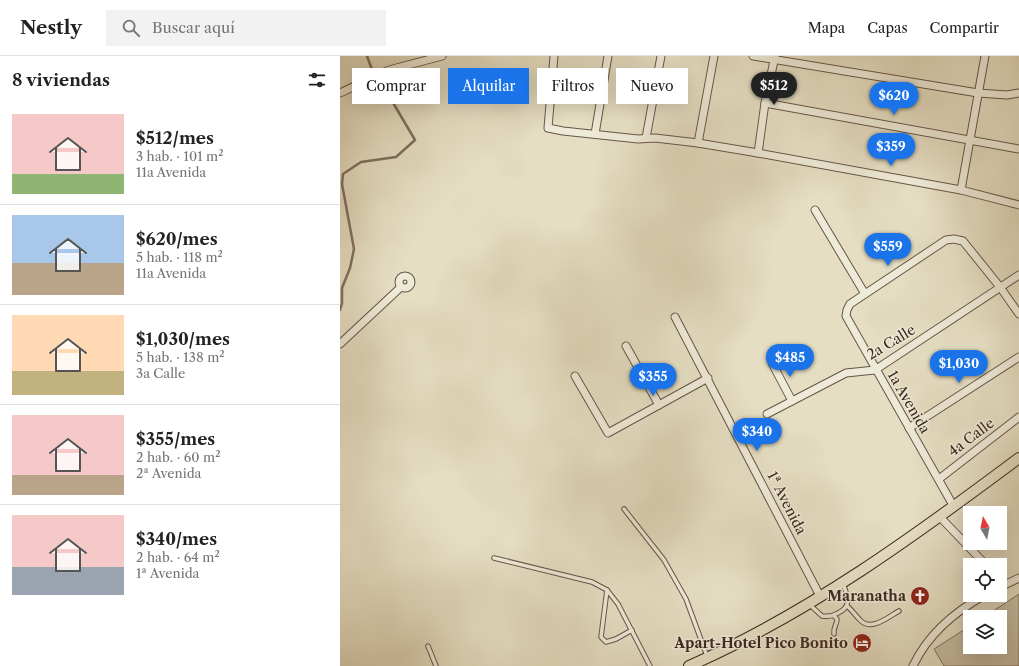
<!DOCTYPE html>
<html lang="es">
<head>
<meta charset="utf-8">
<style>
  body { margin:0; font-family:"Libre Caslon Text",serif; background:#f2f2f2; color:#222; height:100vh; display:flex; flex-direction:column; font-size:15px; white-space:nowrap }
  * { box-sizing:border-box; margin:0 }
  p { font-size:13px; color:#767676 }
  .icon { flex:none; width:22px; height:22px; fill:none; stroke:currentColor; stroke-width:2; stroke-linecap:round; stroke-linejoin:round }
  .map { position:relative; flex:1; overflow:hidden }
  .side { display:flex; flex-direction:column; background:#fff; width:340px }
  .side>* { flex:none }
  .banner { position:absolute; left:12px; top:12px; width:380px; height:36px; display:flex; gap:8px }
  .needle { width:26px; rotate:350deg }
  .tools { position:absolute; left:623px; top:450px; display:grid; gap:8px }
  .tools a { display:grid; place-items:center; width:44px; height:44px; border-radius:0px; background:#fff; box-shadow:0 4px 16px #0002; font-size:20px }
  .price { position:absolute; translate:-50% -34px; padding:0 9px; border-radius:14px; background:#1a73e8; color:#fff; font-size:13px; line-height:26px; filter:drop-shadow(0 1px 2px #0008) }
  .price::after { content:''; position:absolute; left:50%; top:24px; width:12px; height:9px; margin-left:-6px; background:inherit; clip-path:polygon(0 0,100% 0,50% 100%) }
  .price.on { background:#222; color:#fff }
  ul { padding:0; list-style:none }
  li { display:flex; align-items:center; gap:12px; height:100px; padding:0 12px }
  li+li { border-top:1px solid #e0e0e0 }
  li span { display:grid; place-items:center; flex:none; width:112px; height:80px; border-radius:0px; color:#555 }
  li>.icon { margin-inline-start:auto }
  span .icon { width:48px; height:48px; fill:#fffc; stroke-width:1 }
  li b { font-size:17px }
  h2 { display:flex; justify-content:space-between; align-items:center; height:48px; padding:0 12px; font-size:17px }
  .tag { padding:0 14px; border-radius:0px; background:#fff; box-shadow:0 4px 16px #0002; font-size:14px; line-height:36px }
  .tag.on { background:#1a73e8; color:#fff }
  header { display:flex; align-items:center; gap:24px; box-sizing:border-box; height:56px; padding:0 20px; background:#fff; border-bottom:1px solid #e0e0e0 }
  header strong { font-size:19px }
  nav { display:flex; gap:22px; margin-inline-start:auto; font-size:14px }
  .search { width:280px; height:36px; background:#f2f2f2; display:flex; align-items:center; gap:10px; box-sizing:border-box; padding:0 14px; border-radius:0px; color:#767676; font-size:15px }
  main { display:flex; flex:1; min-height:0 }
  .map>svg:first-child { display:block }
  .pitch { fill:#c8bfa7; stroke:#827463 }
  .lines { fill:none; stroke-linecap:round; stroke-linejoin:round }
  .stream { stroke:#7f7060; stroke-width:2.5 }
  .lane-casing { stroke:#665648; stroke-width:5.5 }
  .street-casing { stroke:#665648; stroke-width:9 }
  .primary-casing { stroke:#3c281f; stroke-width:12 }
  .lane { stroke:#eeead8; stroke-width:3.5 }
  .street { stroke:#eeead8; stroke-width:7 }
  .primary { stroke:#e5dec3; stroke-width:10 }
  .labels { text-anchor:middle; stroke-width:3; stroke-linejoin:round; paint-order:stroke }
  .street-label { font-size:14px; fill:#3c281f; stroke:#eeead8 }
  .poi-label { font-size:14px; font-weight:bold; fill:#3c281f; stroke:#eeead8; text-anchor:end }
</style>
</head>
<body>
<header>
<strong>Nestly</strong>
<div class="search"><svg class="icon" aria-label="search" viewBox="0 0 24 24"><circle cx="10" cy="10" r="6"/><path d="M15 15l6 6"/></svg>Buscar aquí</div>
<nav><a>Mapa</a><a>Capas</a><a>Compartir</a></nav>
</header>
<main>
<section class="side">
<h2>8 viviendas<svg class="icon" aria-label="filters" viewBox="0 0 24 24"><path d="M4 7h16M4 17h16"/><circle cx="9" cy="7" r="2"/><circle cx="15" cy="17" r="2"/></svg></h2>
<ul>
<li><span style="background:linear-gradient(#f6c9c9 75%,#8fb573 0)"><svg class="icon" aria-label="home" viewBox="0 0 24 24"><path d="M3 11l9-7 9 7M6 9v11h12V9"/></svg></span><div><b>$512/mes</b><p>3 hab. · 101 m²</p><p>11a Avenida</p></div></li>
<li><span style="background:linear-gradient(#a9c7e8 60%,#b9a48a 0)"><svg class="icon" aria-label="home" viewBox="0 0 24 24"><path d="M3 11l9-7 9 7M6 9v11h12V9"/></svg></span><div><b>$620/mes</b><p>5 hab. · 118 m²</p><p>11a Avenida</p></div></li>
<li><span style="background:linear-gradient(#ffd9b3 70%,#c2b280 0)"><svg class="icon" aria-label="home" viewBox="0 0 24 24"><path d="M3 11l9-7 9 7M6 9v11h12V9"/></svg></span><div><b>$1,030/mes</b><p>5 hab. · 138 m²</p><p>3a Calle</p></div></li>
<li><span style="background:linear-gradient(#f6c9c9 75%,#b9a48a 0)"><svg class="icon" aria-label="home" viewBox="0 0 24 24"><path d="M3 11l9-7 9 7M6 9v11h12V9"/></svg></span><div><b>$355/mes</b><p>2 hab. · 60 m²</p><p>2ª Avenida</p></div></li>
<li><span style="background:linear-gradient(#f6c9c9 65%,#9aa5b1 0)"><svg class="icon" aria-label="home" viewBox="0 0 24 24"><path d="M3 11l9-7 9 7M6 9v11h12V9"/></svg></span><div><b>$340/mes</b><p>2 hab. · 64 m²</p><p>1ª Avenida</p></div></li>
</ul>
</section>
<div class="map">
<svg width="679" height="610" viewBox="0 0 679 610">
  <rect width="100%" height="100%" fill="#e5dec3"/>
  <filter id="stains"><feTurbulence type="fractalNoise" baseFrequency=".005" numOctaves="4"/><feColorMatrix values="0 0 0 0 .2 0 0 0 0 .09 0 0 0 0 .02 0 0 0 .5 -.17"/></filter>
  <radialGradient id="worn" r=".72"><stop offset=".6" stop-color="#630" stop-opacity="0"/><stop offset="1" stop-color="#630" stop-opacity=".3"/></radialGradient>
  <path class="pitch" d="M679 538V610H604L594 593 630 570V591H660V561H644Z"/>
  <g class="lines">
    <path class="stream" d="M0 254 2 247V232L10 212 14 193 2 128 3 118 21 106 56 101 75 84 42 28 31 11 27 0"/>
    <defs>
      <g id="lane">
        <path d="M284 453 324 504 346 543 367 600"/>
        <path d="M154 502 252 526 267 534 278 548 310 610"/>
        <path d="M267 534 261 581 266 586 276 583 292 574"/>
        <path d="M469 548 482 560C488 561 493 560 498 557 513 550 507 540 503 527"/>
        <path d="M507 550C512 554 515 559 520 564 531 576 548 561 559 555"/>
        <path d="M494 560 497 563C497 569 493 571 494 578"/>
        <path d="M88 590 96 610"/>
      </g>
      <g id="street">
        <path d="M214 0 208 72 223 75 298 83 315 82 358 87 418 97 621 134 679 149"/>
        <path d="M413 0 638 37 667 39 679 37"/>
        <path d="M0 37 49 14 102 0"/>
        <path d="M425 47 679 93"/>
        <path d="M255 78 268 0"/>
        <path d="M306 82 321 0"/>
        <path d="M358 87 374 0"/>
        <path d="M418 97 425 47 435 0"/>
        <path d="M621 134 645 0"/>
        <path d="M475 154 525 238"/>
        <circle cx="65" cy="226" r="6"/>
        <path d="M335 261 480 540"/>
        <path d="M0 288 61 231"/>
        <path d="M286 290 319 349"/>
        <path d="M432 307 452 345"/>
        <path d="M235 320 268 377 368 322"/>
        <path d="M427 358 506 317 535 314 679 219"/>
        <path d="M569 372 679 301"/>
        <path d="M599 423 679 361"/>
        <path d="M614 451 506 260 507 254 510 248 606 184 614 183 623 185 660 231 679 258"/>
        <path d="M600 461 646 509"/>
        <path d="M660 531 679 522"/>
        <path d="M573 610C588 578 614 556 645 539"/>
      </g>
      <path id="primary" d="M349 610C468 558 576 479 679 402"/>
    </defs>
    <use href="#lane" class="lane-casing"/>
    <use href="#street" class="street-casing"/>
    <use href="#primary" class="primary-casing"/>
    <use href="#lane" class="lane"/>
    <use href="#street" class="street"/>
    <use href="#primary" class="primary"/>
  </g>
  <defs>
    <symbol id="church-disc" viewBox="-11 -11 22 22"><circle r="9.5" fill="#8f2418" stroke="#eeead8"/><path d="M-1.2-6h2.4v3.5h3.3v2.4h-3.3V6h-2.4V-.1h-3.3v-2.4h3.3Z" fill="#fff"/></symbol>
    <symbol id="hotel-disc" viewBox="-11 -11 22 22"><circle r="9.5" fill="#8f2418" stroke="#eeead8"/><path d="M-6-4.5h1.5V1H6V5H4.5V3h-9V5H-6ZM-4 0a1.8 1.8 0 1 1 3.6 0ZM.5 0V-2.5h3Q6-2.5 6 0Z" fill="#fff"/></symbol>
  </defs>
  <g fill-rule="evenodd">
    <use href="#church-disc" x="569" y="529" width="22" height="22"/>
    <use href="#hotel-disc" x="511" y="576" width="22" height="22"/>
  </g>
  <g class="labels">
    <g class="street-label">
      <text transform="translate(551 286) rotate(-31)" y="5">2a Calle</text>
      <text transform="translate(569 346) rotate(60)" y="5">1a Avenida</text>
      <text transform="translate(631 381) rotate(-37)" y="5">4a Calle</text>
      <text transform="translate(447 447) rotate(63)" y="5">1ª Avenida</text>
    </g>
    <g class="poi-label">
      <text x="566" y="545">Maranatha</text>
      <text x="508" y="592">Apart-Hotel Pico Bonito</text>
    </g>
  </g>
  <rect width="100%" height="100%" filter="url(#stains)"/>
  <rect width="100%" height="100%" fill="url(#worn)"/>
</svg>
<div class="tools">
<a><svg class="needle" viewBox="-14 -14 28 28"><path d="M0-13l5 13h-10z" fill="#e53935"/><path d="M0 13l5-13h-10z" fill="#767676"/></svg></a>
<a><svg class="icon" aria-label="locate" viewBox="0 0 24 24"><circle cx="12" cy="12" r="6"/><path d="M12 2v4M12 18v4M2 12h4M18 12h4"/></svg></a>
<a><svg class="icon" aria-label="layers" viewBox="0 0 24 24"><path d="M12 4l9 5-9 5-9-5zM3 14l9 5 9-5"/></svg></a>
</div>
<b class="price on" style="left:434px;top:50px">$512</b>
<b class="price" style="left:554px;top:60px">$620</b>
<b class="price" style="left:551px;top:111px">$359</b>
<b class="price" style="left:548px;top:211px">$559</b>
<b class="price" style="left:450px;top:322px">$485</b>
<b class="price" style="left:619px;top:328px">$1,030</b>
<b class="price" style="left:313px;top:341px">$355</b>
<b class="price" style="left:417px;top:396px">$340</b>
<div class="banner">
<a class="tag">Comprar</a>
<a class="tag on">Alquilar</a>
<a class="tag">Filtros</a>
<a class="tag">Nuevo</a>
</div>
</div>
</main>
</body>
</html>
